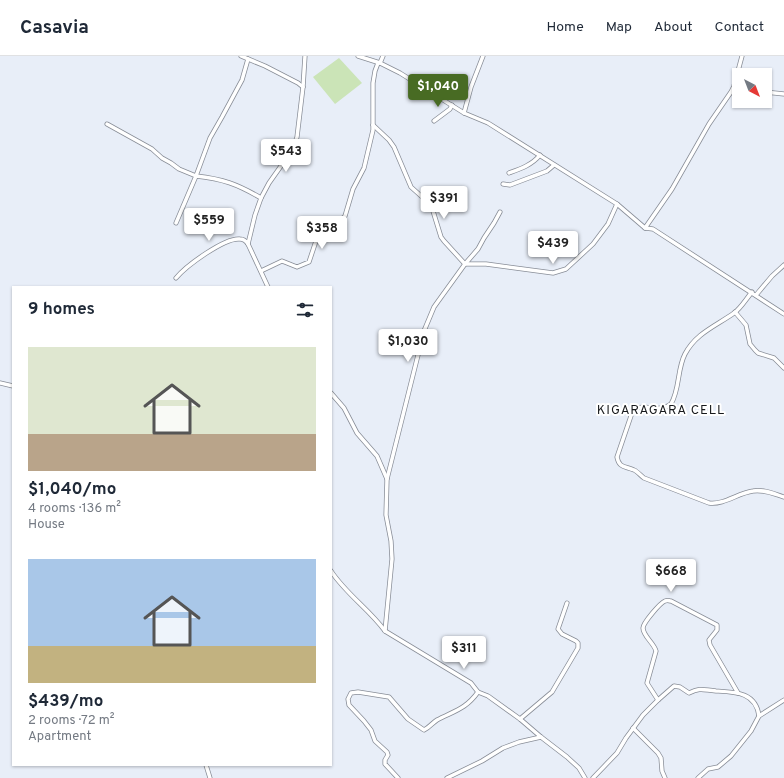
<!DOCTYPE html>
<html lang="en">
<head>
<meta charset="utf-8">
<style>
  body { margin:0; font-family:Overpass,sans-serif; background:#f6f6f7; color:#1f2937; height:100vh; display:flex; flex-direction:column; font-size:15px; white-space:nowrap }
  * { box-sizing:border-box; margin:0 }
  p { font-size:13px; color:#747a83 }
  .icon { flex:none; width:22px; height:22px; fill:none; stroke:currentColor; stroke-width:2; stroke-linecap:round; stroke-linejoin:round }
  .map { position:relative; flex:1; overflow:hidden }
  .side { position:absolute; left:12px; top:230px; width:320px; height:480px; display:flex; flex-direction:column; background:#fff; border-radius:0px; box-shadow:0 1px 3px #0004 }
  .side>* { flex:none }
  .needle { width:26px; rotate:138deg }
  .tools { position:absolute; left:732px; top:12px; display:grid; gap:8px }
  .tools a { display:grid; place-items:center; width:40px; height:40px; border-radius:0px; background:#fff; box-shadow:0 1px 3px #0004; font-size:20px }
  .price { position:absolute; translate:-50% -34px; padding:0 9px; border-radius:4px; background:#fff; color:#222; font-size:13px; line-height:26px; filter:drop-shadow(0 1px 2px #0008) }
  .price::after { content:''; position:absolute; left:50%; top:24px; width:12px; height:9px; margin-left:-6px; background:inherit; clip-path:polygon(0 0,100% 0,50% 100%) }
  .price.active { background:#486b23; color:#fff }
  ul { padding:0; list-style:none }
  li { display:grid; align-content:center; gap:8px; height:212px; padding:0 16px }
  li span { display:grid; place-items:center; height:124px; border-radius:0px; color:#555 }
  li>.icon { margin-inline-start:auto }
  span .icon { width:72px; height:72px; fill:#fffc; stroke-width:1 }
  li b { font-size:17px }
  h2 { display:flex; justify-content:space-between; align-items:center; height:48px; padding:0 16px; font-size:17px }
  header { display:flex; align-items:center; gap:24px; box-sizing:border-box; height:56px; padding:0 20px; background:#fff; border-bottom:1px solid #e0e1e3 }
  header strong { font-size:19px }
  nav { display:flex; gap:22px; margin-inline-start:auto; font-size:14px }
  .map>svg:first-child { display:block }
  .green { fill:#cbe4b7 }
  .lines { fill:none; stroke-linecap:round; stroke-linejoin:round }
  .minor-casing { stroke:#888d97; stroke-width:5 }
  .minor { stroke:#fff; stroke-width:3.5 }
  .labels { text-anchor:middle; stroke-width:4; stroke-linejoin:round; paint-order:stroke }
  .quarter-label { font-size:13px; letter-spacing:1px; fill:#17191c; stroke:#fff }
</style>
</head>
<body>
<header>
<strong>Casavia</strong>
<nav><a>Home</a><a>Map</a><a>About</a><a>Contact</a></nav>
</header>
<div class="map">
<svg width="784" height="722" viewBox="0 0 784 722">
  <rect width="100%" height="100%" fill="#e8eef8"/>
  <path class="green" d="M339 2 362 27 335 48 313 21Z"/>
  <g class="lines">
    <defs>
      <g id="minor">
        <path d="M241 0 265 10 298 27 303 31"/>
        <path d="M358 0 380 7 400 17 464 57 488 67 617 148 645 172 653 173 784 258"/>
        <path d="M380 7 383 0"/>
        <path d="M765 36 784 38"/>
        <path d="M464 57 471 31 483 0"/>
        <path d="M434 65 450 53 452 49"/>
        <path d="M107 68 152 93 162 102 171 107 179 113 196 120 210 82 222 61 242 24 248 3"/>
        <path d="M373 69 389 84 394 91 411 131 430 148 433 155 441 181 444 185 465 208H486L553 217 566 213 593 188 608 168 617 148"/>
        <path d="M509 117C520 113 532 109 540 99"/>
        <path d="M503 128 510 129 547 115 554 109"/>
        <path d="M176 167 196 120C223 123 237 128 261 142"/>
        <path d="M645 172 672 133 709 68 731 36 734 30 742 0"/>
        <path d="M261 215 282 205 297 211 309 206 316 185 325 178 333 169 341 164 345 160 353 133 364 112 373 74V27L375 15 378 7"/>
        <path d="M176 222C186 210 225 181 240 183 243 183 246 185 248 188"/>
        <path d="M268 231 248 188 255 159 261 142 269 127 293 93 297 81 303 31 305 0"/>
        <path d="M752 236C746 243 741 252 734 257 716 270 696 277 685 298 677 313 680 333 671 348 659 358 644 346 633 354L617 401C619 412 625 410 634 414 637 415 641 420 644 422L709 447C724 449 738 437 753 435 764 433 774 438 784 441"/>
        <path d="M756 239 772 220 784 209"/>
        <path d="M735 256 746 269 750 288 755 294 758 297 774 302 784 312"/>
        <path d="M0 327 13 330"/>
        <path d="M331 337 344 352 357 377 377 400 387 423 386 459 391 485 392 503 385 575"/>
        <path d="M387 423 424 275 434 251 439 244 465 208 478 193 484 182 494 167 500 156"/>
        <path d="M331 515C346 538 369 553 385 575L471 627 478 636 488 640 520 663 541 681 567 701 579 712 585 722"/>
        <path d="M658 644 647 627 656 595C654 587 643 580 643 572 643 567 660 547 665 545 668 544 669 545 671 545L717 569V574L709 584 710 589 738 637"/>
        <path d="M520 663 552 636 578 592V587L576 585 562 578 558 573 567 547"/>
        <path d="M633 672 658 697 661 702 662 715 665 722"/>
        <path d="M206 709 210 722"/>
        <path d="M398 722 385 708V704L388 699 387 696 375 685 371 674 364 665 349 649 348 643 351 637 358 636 389 641 408 663 424 674C430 671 432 667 437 664 454 655 466 653 478 636"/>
        <path d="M447 722 482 705 503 692 519 686 541 681"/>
        <path d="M593 722 617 697 626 682 643 659 658 644 674 630 680 631 689 637C701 631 703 634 716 635 735 636 756 636 759 660"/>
        <path d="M698 722 708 713 718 711 731 700 751 675 759 660 784 644"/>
      </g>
    </defs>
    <use href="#minor" class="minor-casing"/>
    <use href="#minor" class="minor"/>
  </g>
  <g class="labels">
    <g class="quarter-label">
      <text x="661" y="358">KIGARAGARA CELL</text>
    </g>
  </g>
</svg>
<div class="tools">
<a><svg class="needle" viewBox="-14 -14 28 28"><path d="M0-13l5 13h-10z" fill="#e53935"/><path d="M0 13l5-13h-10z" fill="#747a83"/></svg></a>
</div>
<b class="price active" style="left:438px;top:52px">$1,040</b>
<b class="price" style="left:286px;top:117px">$543</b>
<b class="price" style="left:444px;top:164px">$391</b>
<b class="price" style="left:209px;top:186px">$559</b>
<b class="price" style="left:322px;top:194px">$358</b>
<b class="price" style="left:553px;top:209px">$439</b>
<b class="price" style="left:408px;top:307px">$1,030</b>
<b class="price" style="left:671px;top:537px">$668</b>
<b class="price" style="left:464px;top:614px">$311</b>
<section class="side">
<h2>9 homes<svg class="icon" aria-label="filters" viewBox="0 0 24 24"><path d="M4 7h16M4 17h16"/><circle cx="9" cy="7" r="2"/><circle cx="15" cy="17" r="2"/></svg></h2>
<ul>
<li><span style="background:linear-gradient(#dfe7d0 70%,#b9a48a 0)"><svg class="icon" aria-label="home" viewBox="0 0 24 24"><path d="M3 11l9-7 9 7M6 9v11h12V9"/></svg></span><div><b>$1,040/mo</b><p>4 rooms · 136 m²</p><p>House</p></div></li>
<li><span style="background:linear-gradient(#a9c7e8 70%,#c2b280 0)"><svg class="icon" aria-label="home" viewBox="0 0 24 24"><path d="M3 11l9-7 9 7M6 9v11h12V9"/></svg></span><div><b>$439/mo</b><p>2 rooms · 72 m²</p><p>Apartment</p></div></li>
</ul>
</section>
</div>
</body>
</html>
